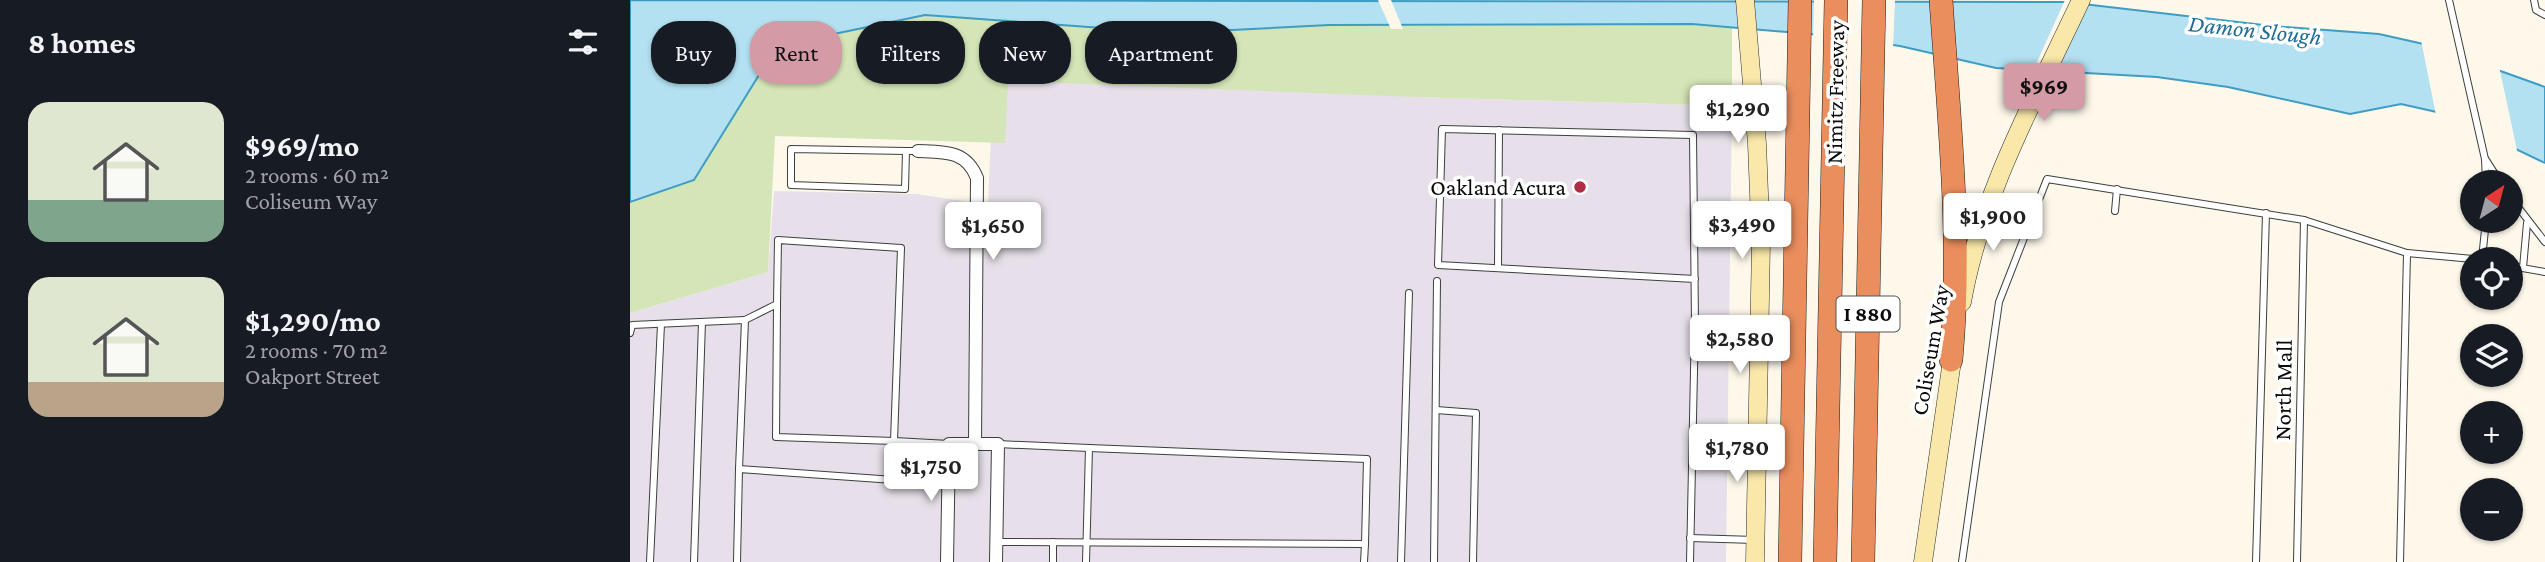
<!DOCTYPE html>
<html lang="en">
<head>
<meta charset="utf-8">
<style>
  body { margin:0; font-family:"Crimson Pro",serif; background:#242831; color:#f1f3f6; height:100vh; display:flex; flex-direction:column; font-size:26px; white-space:nowrap }
  * { box-sizing:border-box; margin:0 }
  p { font-size:23px; color:#9ea1a6 }
  .icon { flex:none; width:38px; height:38px; fill:none; stroke:currentColor; stroke-width:2; stroke-linecap:round; stroke-linejoin:round }
  .map { position:relative; flex:1; overflow:hidden }
  .sheet { display:flex; flex-direction:column; background:#171b24; width:630px }
  .sheet>* { flex:none }
  .guide { position:absolute; left:21px; top:21px; width:665px; height:63px; display:flex; gap:14px }
  .needle { width:46px; rotate:36deg }
  .fabs { position:absolute; left:1830px; top:170px; display:grid; gap:14px }
  .fabs a { display:grid; place-items:center; width:63px; height:63px; border-radius:50%; background:#171b24; box-shadow:0 2px 5px #0004; font-size:35px }
  .price { position:absolute; translate:-50% -60px; padding:0 16px; border-radius:7px; background:#fff; color:#222; font-size:23px; line-height:46px; filter:drop-shadow(0 2px 4px #0008) }
  .price::after { content:''; position:absolute; left:50%; top:42px; width:21px; height:16px; margin-left:-10px; background:inherit; clip-path:polygon(0 0,100% 0,50% 100%) }
  .price.selected { background:#d49aa5; color:#111 }
  ul { padding:0; list-style:none }
  li { display:flex; align-items:center; gap:21px; height:175px; padding:0 28px }
  li span { display:grid; place-items:center; flex:none; width:196px; height:140px; border-radius:21px; color:#555 }
  li>.icon { margin-inline-start:auto }
  span .icon { width:84px; height:84px; fill:#fffc; stroke-width:1 }
  li b { font-size:30px }
  h2 { display:flex; justify-content:space-between; align-items:center; height:84px; padding:0 28px; font-size:30px }
  .tag { padding:0 24px; border-radius:28px; background:#171b24; box-shadow:0 2px 5px #0004; font-size:24px; line-height:63px }
  .tag.selected { background:#d49aa5; color:#111 }
  main { display:flex; flex:1; min-height:0 }
  .map>svg:first-child { display:block }
  .industrial { fill:#e7e0ea }
  .green { fill:#d4e5b7 }
  .water { fill:#b3e1f1; stroke:#3f9cc3; stroke-width:2 }
  .pier { fill:#fef8eb }
  .lines { fill:none; stroke-linecap:round; stroke-linejoin:round }
  .lane-casing { stroke:#3e3e3e; stroke-width:8 }
  .street-casing { stroke:#3e3e3e; stroke-width:14 }
  .secondary-casing { stroke:#2d2d2d; stroke-width:19 }
  .highway-casing { stroke:#1c1c1c; stroke-width:24 }
  .lane { stroke:#fff; stroke-width:6 }
  .street { stroke:#fff; stroke-width:12 }
  .secondary { stroke:#f9e8aa; stroke-width:18 }
  .highway { stroke:#ea8e5d; stroke-width:23 }
  .poi-dot { fill:#b02e42; stroke:#fff; stroke-width:2.5 }
  .labels { text-anchor:middle; stroke-width:7; stroke-linejoin:round; paint-order:stroke }
  .shield { fill:#fff; stroke:#545454; stroke-width:2 }
  .shield-label { font-size:21px; font-weight:bold; fill:#0b0b0b }
  .street-label { font-size:23px; fill:#0b0b0b; stroke:#fff }
  .poi-label { font-size:23px; fill:#0b0b0b; stroke:#fff; text-anchor:end }
  .water-label { font-size:24px; font-style:italic; fill:#1e6c93; stroke:#fff }
</style>
</head>
<body>
<main>
<section class="sheet">
<h2>8 homes<svg class="icon" aria-label="filters" viewBox="0 0 24 24"><path d="M4 7h16M4 17h16"/><circle cx="9" cy="7" r="2"/><circle cx="15" cy="17" r="2"/></svg></h2>
<ul>
<li><span style="background:linear-gradient(#dfe7d0 70%,#7fa58c 0)"><svg class="icon" aria-label="home" viewBox="0 0 24 24"><path d="M3 11l9-7 9 7M6 9v11h12V9"/></svg></span><div><b>$969/mo</b><p>2 rooms · 60 m²</p><p>Coliseum Way</p></div></li>
<li><span style="background:linear-gradient(#dfe7d0 75%,#b9a48a 0)"><svg class="icon" aria-label="home" viewBox="0 0 24 24"><path d="M3 11l9-7 9 7M6 9v11h12V9"/></svg></span><div><b>$1,290/mo</b><p>2 rooms · 70 m²</p><p>Oakport Street</p></div></li>
</ul>
</section>
<div class="map">
<svg width="1915" height="562" viewBox="0 0 1915 562">
  <rect width="100%" height="100%" fill="#fef8eb"/>
  <path class="industrial" d="M364 64 786 97 1102 106 1096 562H0V313L138 272 144 191 287 194 358 205Z"/>
  <path class="green" d="M0 0H766L778 26 1062 24 1102 28V106L786 97 378 81 375 143 145 136 138 272 0 313Z"/>
  <path class="water" d="M0 0 1436 2 1642 26 1749 34 1798 45 1915 87V163L1811 113 1771 104 1720 114 1598 87 1527 77 1366 68 1270 46 1203 36 1062 24 699 25 542 33 295 15 204 34 129 75 64 180 0 202Z"/>
  <g class="pier">
    <path d="M748 0H761L773 29H761Z"/>
    <path d="M1184 0H1265L1263 48 1183 38Z"/>
    <path d="M1435 0H1450L1425 74 1402 73Z"/>
    <path d="M1791 40 1869 66 1888 155 1806 115Z"/>
  </g>
  <g class="lines">
    <defs>
      <g id="lane">
        <path d="M1819 0 1855 159 1856 182"/>
        <path d="M1904 0 1906 10 1915 15"/>
        <path d="M276 151 275 189 161 185V149L276 151H288"/>
        <path d="M1856 160 1870 182"/>
        <path d="M1881 198 1915 242"/>
        <path d="M1485 211 1487 189"/>
        <path d="M1852 259 1856 220"/>
        <path d="M1881 266 1915 272"/>
        <path d="M868 268 869 130"/>
        <path d="M1893 268 1897 223"/>
        <path d="M147 304 146 437 264 441"/>
        <path d="M115 320 147 304 148 240 271 248 264 441 319 444"/>
        <path d="M1065 323 1128 326"/>
        <path d="M0 333 2 325 115 320 109 469"/>
        <path d="M806 410 846 413 843 562"/>
        <path d="M368 444 459 448 456 562"/>
        <path d="M459 448 737 459 735 544"/>
        <path d="M1060 538 1125 540"/>
        <path d="M366 542 735 544 734 562"/>
        <path d="M20 562 31 324"/>
        <path d="M64 562 72 322"/>
        <path d="M107 562 109 469 264 480"/>
        <path d="M423 562V542"/>
        <path d="M771 562 779 293"/>
        <path d="M804 562 807 281"/>
        <path d="M1060 562 1065 323 1063 135 812 129 808 265 1065 279"/>
        <path d="M1332 562 1369 302 1417 179 1674 220 1777 253 1843 259"/>
        <path d="M1626 562 1636 213"/>
        <path d="M1667 562 1674 220"/>
        <path d="M1770 562 1777 253"/>
      </g>
      <g id="street">
        <path d="M288 151C314 152 336 150 347 178L345 444"/>
        <path d="M317 562 319 444H368L366 562"/>
      </g>
      <g id="secondary">
        <path d="M1115 0 1127 144 1131 243 1125 562"/>
        <path d="M1332 302C1351 195 1405 98 1451 0"/>
        <path d="M1293 562 1324 347"/>
      </g>
      <g id="highway">
        <path d="M1311 0C1319 120 1332 240 1321 360"/>
        <path d="M1160 562 1170 0"/>
        <path d="M1195 562 1206 0"/>
        <path d="M1233 562 1244 0"/>
      </g>
    </defs>
    <use href="#lane" class="lane-casing"/>
    <use href="#street" class="street-casing"/>
    <use href="#secondary" class="secondary-casing"/>
    <use href="#highway" class="highway-casing"/>
    <use href="#lane" class="lane"/>
    <use href="#street" class="street"/>
    <use href="#secondary" class="secondary"/>
    <use href="#highway" class="highway"/>
  </g>
  <circle class="poi-dot" cx="950" cy="187" r="7"/>
  <g class="labels">
    <rect class="shield" x="1206.5" y="296.5" width="63" height="35" rx="5"/>
    <g class="shield-label">
      <text x="1238" y="321">I 880</text>
    </g>
    <g class="street-label">
      <text transform="translate(1205 92) rotate(-89)" y="8">Nimitz Freeway</text>
      <text transform="translate(1300 350) rotate(-80)" y="8">Coliseum Way</text>
      <text transform="translate(1653 390) rotate(-89)" y="8">North Mall</text>
    </g>
    <g class="poi-label">
      <text x="936" y="195">Oakland Acura</text>
    </g>
    <g class="water-label">
      <text transform="translate(1625 30) rotate(6)" y="8">Damon Slough</text>
    </g>
  </g>
</svg>
<div class="fabs">
<a><svg class="needle" viewBox="-14 -14 28 28"><path d="M0-13l5 13h-10z" fill="#e53935"/><path d="M0 13l5-13h-10z" fill="#9ea1a6"/></svg></a>
<a><svg class="icon" aria-label="locate" viewBox="0 0 24 24"><circle cx="12" cy="12" r="6"/><path d="M12 2v4M12 18v4M2 12h4M18 12h4"/></svg></a>
<a><svg class="icon" aria-label="layers" viewBox="0 0 24 24"><path d="M12 4l9 5-9 5-9-5zM3 14l9 5 9-5"/></svg></a>
<a>+</a>
<a>−</a>
</div>
<b class="price selected" style="left:1414px;top:123px">$969</b>
<b class="price" style="left:1108px;top:145px">$1,290</b>
<b class="price" style="left:1363px;top:253px">$1,900</b>
<b class="price" style="left:1112px;top:261px">$3,490</b>
<b class="price" style="left:363px;top:262px">$1,650</b>
<b class="price" style="left:1110px;top:375px">$2,580</b>
<b class="price" style="left:1107px;top:484px">$1,780</b>
<b class="price" style="left:301px;top:503px">$1,750</b>
<div class="guide">
<a class="tag">Buy</a>
<a class="tag selected">Rent</a>
<a class="tag">Filters</a>
<a class="tag">New</a>
<a class="tag">Apartment</a>
</div>
</div>
</main>
</body>
</html>
